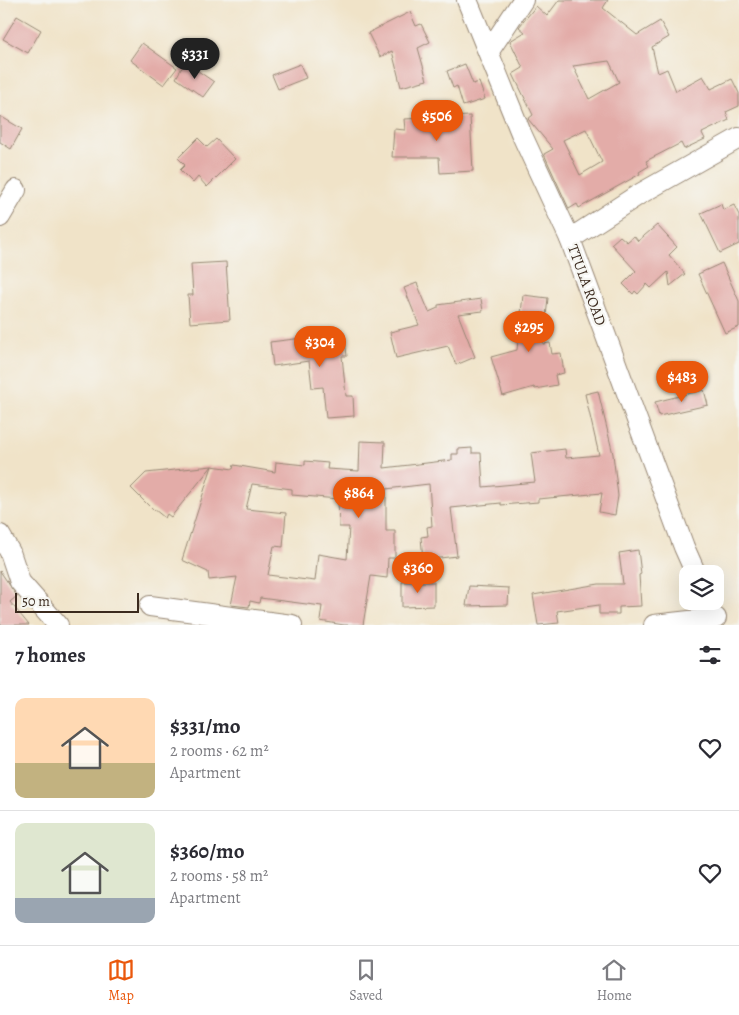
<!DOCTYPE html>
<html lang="en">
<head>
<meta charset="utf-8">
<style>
  body { margin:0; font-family:Alegreya,serif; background:#f7f7f7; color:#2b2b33; height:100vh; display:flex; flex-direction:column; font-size:19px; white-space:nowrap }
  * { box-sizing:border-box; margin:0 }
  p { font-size:16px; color:#7c7c81 }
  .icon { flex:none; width:28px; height:28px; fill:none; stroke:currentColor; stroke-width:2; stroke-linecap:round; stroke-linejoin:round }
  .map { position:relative; height:625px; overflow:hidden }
  .side { display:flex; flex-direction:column; background:#fff; flex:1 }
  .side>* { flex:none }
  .buttons { position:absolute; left:679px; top:565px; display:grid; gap:10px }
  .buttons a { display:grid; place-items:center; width:45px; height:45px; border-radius:10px; background:#fff; box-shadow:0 5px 20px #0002; font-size:25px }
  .scale { position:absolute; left:15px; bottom:12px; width:124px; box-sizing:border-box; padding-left:5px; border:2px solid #3b2a1e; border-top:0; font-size:14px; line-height:18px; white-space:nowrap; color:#3b2a1e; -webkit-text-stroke:4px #f6f6f2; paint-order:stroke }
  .price { position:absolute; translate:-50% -42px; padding:0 11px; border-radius:18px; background:#ea580c; color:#fff; font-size:16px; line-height:32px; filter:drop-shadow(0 1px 2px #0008) }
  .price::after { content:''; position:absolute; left:50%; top:30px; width:15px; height:11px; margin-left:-8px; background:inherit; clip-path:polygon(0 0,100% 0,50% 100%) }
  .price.current { background:#222; color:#fff }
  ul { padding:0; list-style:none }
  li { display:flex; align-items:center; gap:15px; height:125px; padding:0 15px }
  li+li { border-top:1px solid #e1e1e2 }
  li span { display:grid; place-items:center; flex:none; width:140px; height:100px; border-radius:10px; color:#555 }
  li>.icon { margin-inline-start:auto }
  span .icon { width:60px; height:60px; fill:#fffc; stroke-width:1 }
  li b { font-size:21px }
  h2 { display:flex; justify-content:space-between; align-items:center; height:60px; padding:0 15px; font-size:21px }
  .menu { display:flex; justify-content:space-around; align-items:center; height:70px; border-top:1px solid #e1e1e2; background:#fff; font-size:14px; color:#7c7c81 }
  .menu a { display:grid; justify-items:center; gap:2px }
  .menu .current { color:#ea580c }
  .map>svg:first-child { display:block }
  .building { fill:#e3aca8; fill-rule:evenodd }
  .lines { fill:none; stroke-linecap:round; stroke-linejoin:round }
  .street-casing { stroke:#968673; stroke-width:22 }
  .street { stroke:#fff; stroke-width:20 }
  .labels { text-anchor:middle; stroke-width:4.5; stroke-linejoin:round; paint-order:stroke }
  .street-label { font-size:15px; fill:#3b2a1e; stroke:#f6f6f2 }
</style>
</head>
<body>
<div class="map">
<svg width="739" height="625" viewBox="0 0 739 625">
  <rect width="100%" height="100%" fill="#f6f6f2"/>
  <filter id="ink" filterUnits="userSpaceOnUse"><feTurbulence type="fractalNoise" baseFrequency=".02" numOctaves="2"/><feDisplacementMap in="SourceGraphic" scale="10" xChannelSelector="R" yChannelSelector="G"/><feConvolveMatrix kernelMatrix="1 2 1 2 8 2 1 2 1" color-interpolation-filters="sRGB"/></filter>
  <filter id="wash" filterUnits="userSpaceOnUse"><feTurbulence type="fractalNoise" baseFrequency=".0096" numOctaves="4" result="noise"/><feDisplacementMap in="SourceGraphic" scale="20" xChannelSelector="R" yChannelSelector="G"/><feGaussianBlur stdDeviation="1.12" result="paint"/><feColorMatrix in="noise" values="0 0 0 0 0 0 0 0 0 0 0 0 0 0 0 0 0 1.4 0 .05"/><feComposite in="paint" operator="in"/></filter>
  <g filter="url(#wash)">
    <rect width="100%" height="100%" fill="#f0e3c8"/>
    <g id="blocks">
      <g class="building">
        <path d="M559 0H608L603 8 637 35 660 21 669 37 652 47 658 73 667 69 676 91 703 76 711 89 732 79 739 93V106L726 112 729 120 702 133 705 139 684 149 681 143 646 161 649 166 639 172 640 174 579 208 577 204 569 209 544 154 553 149 528 119 533 115 513 74 523 68 510 41 525 32 519 27 536 6 547 16ZM609 61 619 82 589 99 573 66ZM586 129 602 162 580 175 563 140Z"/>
        <path d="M410 12 416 26 421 24 430 42 418 48 427 80 401 87 392 51 380 57 368 33Z"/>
        <path d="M17 16 41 30 28 53 3 39Z"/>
        <path d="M142 43 177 68 164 85 130 60Z"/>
        <path d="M185 62 214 82 203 97 176 78Z"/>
        <path d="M300 64 306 78 278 89 272 75Z"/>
        <path d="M465 64 473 84 479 82 485 99 463 106 457 86 453 88 447 71Z"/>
        <path d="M0 116 22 129 11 149 0 142Z"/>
        <path d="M470 116 473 171 440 173 439 157H392L394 129 405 130 404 119Z"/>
        <path d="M198 138 207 147 216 139 235 159 207 187 198 177 193 183 180 170 185 165 178 158Z"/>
        <path d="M721 204 723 210 734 205 739 215V244L720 253 701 213Z"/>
        <path d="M657 225 677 247 669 255 685 274 670 286 668 272 651 288 647 284 638 294 635 291 633 294 623 284 636 271 611 244 620 236 627 242 634 236 638 241Z"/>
        <path d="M226 262 230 320 190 323 188 295H193L191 264Z"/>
        <path d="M722 263 739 301V327L725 333 698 274Z"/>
        <path d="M417 283 429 312 438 308V305L481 299 483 311 458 314 475 357 456 365 448 346 396 358 390 332 419 325 404 288Z"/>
        <path d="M523 295 548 298 543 344 550 343 552 354 561 353 564 373 555 375 557 385 535 389 534 387 503 396 491 357 517 350Z"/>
        <path d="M344 333 347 356H342L346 396H353L354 416 326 418 323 387 312 388 309 361 273 366 270 342Z"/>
        <path d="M704 390 708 405 659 416 655 402Z"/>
        <path d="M598 391 613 454 618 496 615 515 599 512 602 493 538 499V502L501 505V503L451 508 457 556 423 560 421 537 428 536 427 527 432 526 429 484 386 489V531H395V558H388L387 578 371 576 363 625H344L320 621 322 606 260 598 259 603 250 601 249 607 231 605 237 577 209 580 208 572 182 560 212 466 233 469 234 465 275 472 276 462 305 465V461L328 463 327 469 359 471 360 441 385 442 384 468 452 460V454H458V449L472 448V453H481L483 487 535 482 531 453 565 449 566 458 599 455 585 394ZM252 484 292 489V495L338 499 339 527H349L347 559 318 554 315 581 268 575 274 546 283 547 286 513 246 509Z"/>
        <path d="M212 466 171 517 167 514 165 518 154 509 153 510 131 488 146 473Z"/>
        <path d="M638 550 641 574 639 575 641 606 619 607V614H599V605L557 611 559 623 538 625 533 595 599 584H623L619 553Z"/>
        <path d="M0 571 17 596 10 602 29 625H0Z"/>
        <path d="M402 582H434V606L402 607Z"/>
        <path d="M469 586 509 588 508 605 466 606Z"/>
      </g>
    </g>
  </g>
  <g filter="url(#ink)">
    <use href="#blocks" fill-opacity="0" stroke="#968673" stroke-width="1"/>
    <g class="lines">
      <defs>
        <g id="street">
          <path d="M467 0 521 133 570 239 684 547 696 574"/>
          <path d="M489 51 523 0"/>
          <path d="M0 217 16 190"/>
          <path d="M570 239 638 195 739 138"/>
          <path d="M0 535 10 552 20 582 58 625"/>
          <path d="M150 606 292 625"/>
          <path d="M654 625 716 618"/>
        </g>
      </defs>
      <use href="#street" class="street-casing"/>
      <use href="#street" class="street"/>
    </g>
  </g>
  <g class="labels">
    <g class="street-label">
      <text transform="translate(587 285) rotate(70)" y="5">TTULA ROAD</text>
    </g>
  </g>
</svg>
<div class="buttons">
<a><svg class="icon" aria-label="layers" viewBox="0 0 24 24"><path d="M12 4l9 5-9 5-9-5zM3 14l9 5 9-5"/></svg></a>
</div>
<div class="scale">50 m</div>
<b class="price current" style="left:195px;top:80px">$331</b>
<b class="price" style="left:437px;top:142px">$506</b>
<b class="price" style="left:529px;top:353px">$295</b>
<b class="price" style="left:320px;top:368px">$304</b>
<b class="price" style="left:682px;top:403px">$483</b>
<b class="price" style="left:359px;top:519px">$864</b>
<b class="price" style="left:418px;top:594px">$360</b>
</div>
<section class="side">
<h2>7 homes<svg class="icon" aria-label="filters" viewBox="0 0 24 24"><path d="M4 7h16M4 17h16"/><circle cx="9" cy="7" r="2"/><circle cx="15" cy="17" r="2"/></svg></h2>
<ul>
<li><span style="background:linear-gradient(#ffd9b3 65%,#c2b280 0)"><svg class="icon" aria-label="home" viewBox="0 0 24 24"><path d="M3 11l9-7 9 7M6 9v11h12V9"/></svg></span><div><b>$331/mo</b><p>2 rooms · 62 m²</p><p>Apartment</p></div><svg class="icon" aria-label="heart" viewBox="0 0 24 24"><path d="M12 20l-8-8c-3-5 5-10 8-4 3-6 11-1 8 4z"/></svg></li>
<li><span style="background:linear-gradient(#dfe7d0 75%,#9aa5b1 0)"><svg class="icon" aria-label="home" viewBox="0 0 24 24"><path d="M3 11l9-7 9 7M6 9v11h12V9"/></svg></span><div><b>$360/mo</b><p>2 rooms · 58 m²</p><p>Apartment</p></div><svg class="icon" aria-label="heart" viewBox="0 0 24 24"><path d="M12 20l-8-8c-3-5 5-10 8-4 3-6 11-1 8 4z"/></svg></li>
</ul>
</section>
<nav class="menu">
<a class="current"><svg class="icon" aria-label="map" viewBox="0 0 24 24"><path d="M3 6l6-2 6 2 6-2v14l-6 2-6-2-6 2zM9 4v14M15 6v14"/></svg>Map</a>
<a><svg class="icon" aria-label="saved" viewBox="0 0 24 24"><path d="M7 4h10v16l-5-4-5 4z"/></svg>Saved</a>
<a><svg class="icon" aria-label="home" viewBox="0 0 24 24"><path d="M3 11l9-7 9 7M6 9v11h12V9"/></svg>Home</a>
</nav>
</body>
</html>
